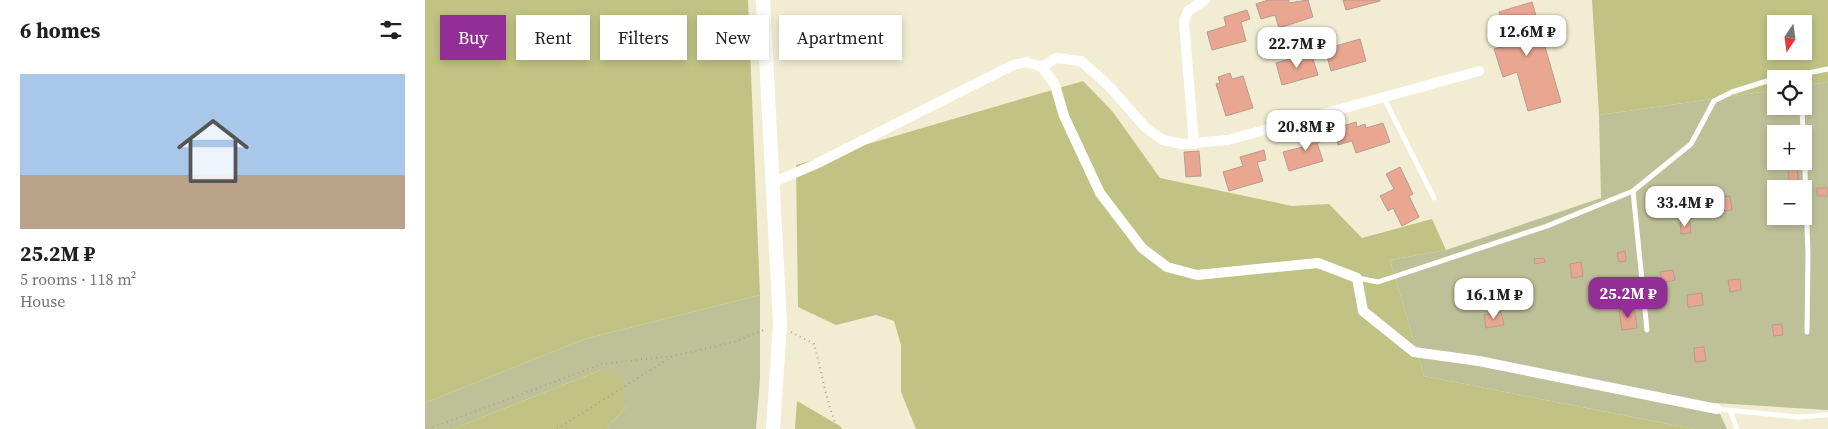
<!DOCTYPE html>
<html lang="en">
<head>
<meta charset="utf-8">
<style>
  body { margin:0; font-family:"Source Serif 4",serif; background:#f6f6f6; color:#202124; height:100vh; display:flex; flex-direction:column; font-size:19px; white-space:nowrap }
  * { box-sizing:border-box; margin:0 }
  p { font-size:16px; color:#757577 }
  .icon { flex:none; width:28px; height:28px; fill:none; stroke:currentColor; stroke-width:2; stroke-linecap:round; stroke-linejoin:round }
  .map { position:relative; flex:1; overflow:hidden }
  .side { display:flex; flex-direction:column; background:#fff; width:425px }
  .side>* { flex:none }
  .top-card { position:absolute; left:15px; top:15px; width:475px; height:45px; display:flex; gap:10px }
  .needle { width:32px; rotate:193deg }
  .tools { position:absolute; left:1342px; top:15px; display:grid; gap:10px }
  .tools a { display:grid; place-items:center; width:45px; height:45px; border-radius:0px; background:#fff; box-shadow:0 2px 8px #0003; font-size:25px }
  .price { position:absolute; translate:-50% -42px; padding:0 11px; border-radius:10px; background:#fff; color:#222; font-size:16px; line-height:32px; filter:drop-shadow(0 1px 2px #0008) }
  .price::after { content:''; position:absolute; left:50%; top:30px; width:15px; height:11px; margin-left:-8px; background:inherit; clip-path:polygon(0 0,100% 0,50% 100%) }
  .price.on { background:#922e95; color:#fff }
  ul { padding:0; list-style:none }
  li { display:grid; align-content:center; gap:10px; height:265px; padding:0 20px }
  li+li { border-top:1px solid #e0e0e0 }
  li span { display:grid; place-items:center; height:155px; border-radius:0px; color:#555 }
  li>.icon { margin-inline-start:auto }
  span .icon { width:90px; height:90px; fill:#fffc; stroke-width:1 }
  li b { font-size:21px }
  h2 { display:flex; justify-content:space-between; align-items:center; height:60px; padding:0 20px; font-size:21px }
  .tag { padding:0 18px; border-radius:0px; background:#fff; box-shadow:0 2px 8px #0003; font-size:18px; line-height:45px }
  .tag.on { background:#922e95; color:#fff }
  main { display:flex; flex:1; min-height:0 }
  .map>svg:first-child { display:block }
  .green { fill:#bec198; fill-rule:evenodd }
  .forest { fill:#c0c384; fill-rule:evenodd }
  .building { fill:#e9a791; stroke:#b79c92 }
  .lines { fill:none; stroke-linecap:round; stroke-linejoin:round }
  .path { stroke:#aaa691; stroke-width:2; stroke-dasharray:1 4; stroke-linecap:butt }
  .lane { stroke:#fff; stroke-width:5 }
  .street { stroke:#fff; stroke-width:10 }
  .secondary { stroke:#fff; stroke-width:14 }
</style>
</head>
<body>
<main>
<section class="side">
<h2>6 homes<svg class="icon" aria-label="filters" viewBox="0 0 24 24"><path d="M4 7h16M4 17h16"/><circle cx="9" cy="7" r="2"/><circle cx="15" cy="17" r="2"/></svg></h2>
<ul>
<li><span style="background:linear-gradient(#a9c7e8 65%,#b9a48a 0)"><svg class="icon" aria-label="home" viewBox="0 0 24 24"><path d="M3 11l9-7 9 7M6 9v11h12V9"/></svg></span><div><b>25.2M ₽</b><p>5 rooms · 118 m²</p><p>House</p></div></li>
</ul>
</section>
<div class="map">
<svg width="1403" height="429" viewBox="0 0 1403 429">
  <rect width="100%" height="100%" fill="#f2edd2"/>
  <g class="green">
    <path d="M1403 82V410L1290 403 1302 429H1269L999 376 965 260 1021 250 1176 198 1174 115 1351 90V106H1379V86ZM1351 134H1379V161H1351ZM1351 189H1379V216H1351Z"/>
    <path d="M335 295V379L331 429H181L201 407 176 370 28 429H0V403L160 339Z"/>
  </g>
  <g class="forest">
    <path d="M0 0H323L335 295 160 339 0 403Z"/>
    <path d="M1167 0H1403V82L1379 86V79H1351V90L1174 115ZM1351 24H1379V51H1351Z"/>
    <path d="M658 81 688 112 735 178 867 206 904 204 937 238 1007 219 1021 250 965 260 999 376 1269 429H491L476 392V345L469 321 451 315 411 325 373 307 371 165Z"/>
    <path d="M176 370 196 377 201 407 181 429H28Z"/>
    <path d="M372 401 415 426 417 429H370Z"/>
  </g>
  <g class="building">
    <path d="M843 0H864V3L883 0 888 17 854 28 850 15 836 19 831 4Z"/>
    <path d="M918 0H955V1L921 10Z"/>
    <path d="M1107 2 1136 102 1103 111 1092 72 1078 77 1069 49 1083 45 1074 12Z"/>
    <path d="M822 10 825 19 816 22 821 41 787 50 782 32 801 26 799 17Z"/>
    <path d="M935 39 941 61 906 71 900 49Z"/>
    <path d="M886 53 893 75 857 85 851 63Z"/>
    <path d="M805 73 807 79 818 76 828 108 801 116 791 84 795 83 793 77Z"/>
    <path d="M931 122 932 127 940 124 941 128 958 123 965 142 931 153 927 141 913 145 908 129Z"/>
    <path d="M899 131 901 140 892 143 898 161 864 171 858 152 878 147 875 137Z"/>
    <path d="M839 150 841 160 832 162 838 181 804 191 798 172 818 166 815 157Z"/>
    <path d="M774 151 776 176 761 177 759 152Z"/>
    <path d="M975 167 988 194 984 196 994 217 977 226 968 208 963 211 955 196 969 189 961 174Z"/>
    <path d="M1372 168 1374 183 1364 184 1363 169Z"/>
    <rect x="1392" y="188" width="11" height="8"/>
    <path d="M1305 196 1307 210 1297 211 1295 197Z"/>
    <path d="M1265 221 1266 233 1256 234 1255 222Z"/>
    <path d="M1200 251 1201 261 1194 262 1192 253Z"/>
    <path d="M1119 258 1120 262 1110 264 1109 259Z"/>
    <path d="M1156 262 1158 276 1147 278 1145 264Z"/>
    <path d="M1248 270 1250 280 1237 283 1235 272Z"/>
    <path d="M1315 279 1316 290 1305 292 1303 280Z"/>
    <path d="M1277 293 1278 305 1263 307 1262 295Z"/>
    <path d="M1209 307 1212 328 1197 330 1194 310Z"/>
    <path d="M1076 312 1079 325 1061 328 1059 315Z"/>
    <path d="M1357 324 1358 335 1349 336 1347 325Z"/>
    <path d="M1279 347 1281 361 1270 362 1269 348Z"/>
  </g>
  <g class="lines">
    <g class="path">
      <path d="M366 332 389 344C397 372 401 403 413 429"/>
      <path d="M3 429 177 364 248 356"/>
      <path d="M132 429 248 356 309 342 341 329"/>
    </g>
    <g class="lane">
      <path d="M959 98 1009 198"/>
      <path d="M1377 106 1378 134"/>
      <path d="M1379 143 1383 254 1382 332"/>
      <path d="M1208 191 1222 330"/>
      <path d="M933 278 953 282 1122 226 1208 191 1266 144 1289 101 1307 92 1342 81 1403 69"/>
      <path d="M1292 409 1373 417 1403 415"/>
      <path d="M1305 410 1312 429"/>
    </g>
    <g class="street">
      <path d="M617 67 631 58 656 61 683 85 721 128 738 140 757 144 803 140 1054 71"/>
      <path d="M769 144 759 22 763 11 780 0"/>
      <path d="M349 182 391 164 588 65 601 62 617 67 630 85 639 116 675 193 717 248 742 267 772 275 893 263 932 278 938 311 989 352 1054 361 1292 409"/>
    </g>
    <path class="secondary" d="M338 0 355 324 348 429"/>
  </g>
</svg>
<div class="tools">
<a><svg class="needle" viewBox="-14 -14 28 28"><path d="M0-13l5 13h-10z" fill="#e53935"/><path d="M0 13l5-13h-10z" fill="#757577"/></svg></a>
<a><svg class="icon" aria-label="locate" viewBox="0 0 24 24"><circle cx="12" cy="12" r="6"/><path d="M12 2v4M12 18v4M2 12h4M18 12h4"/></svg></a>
<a>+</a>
<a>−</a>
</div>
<b class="price" style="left:1102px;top:57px">12.6M ₽</b>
<b class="price" style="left:872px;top:69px">22.7M ₽</b>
<b class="price" style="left:881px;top:152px">20.8M ₽</b>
<b class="price" style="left:1260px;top:228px">33.4M ₽</b>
<b class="price on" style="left:1203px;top:319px">25.2M ₽</b>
<b class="price" style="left:1069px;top:320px">16.1M ₽</b>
<div class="top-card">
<a class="tag on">Buy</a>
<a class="tag">Rent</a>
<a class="tag">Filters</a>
<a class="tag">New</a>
<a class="tag">Apartment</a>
</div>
</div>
</main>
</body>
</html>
